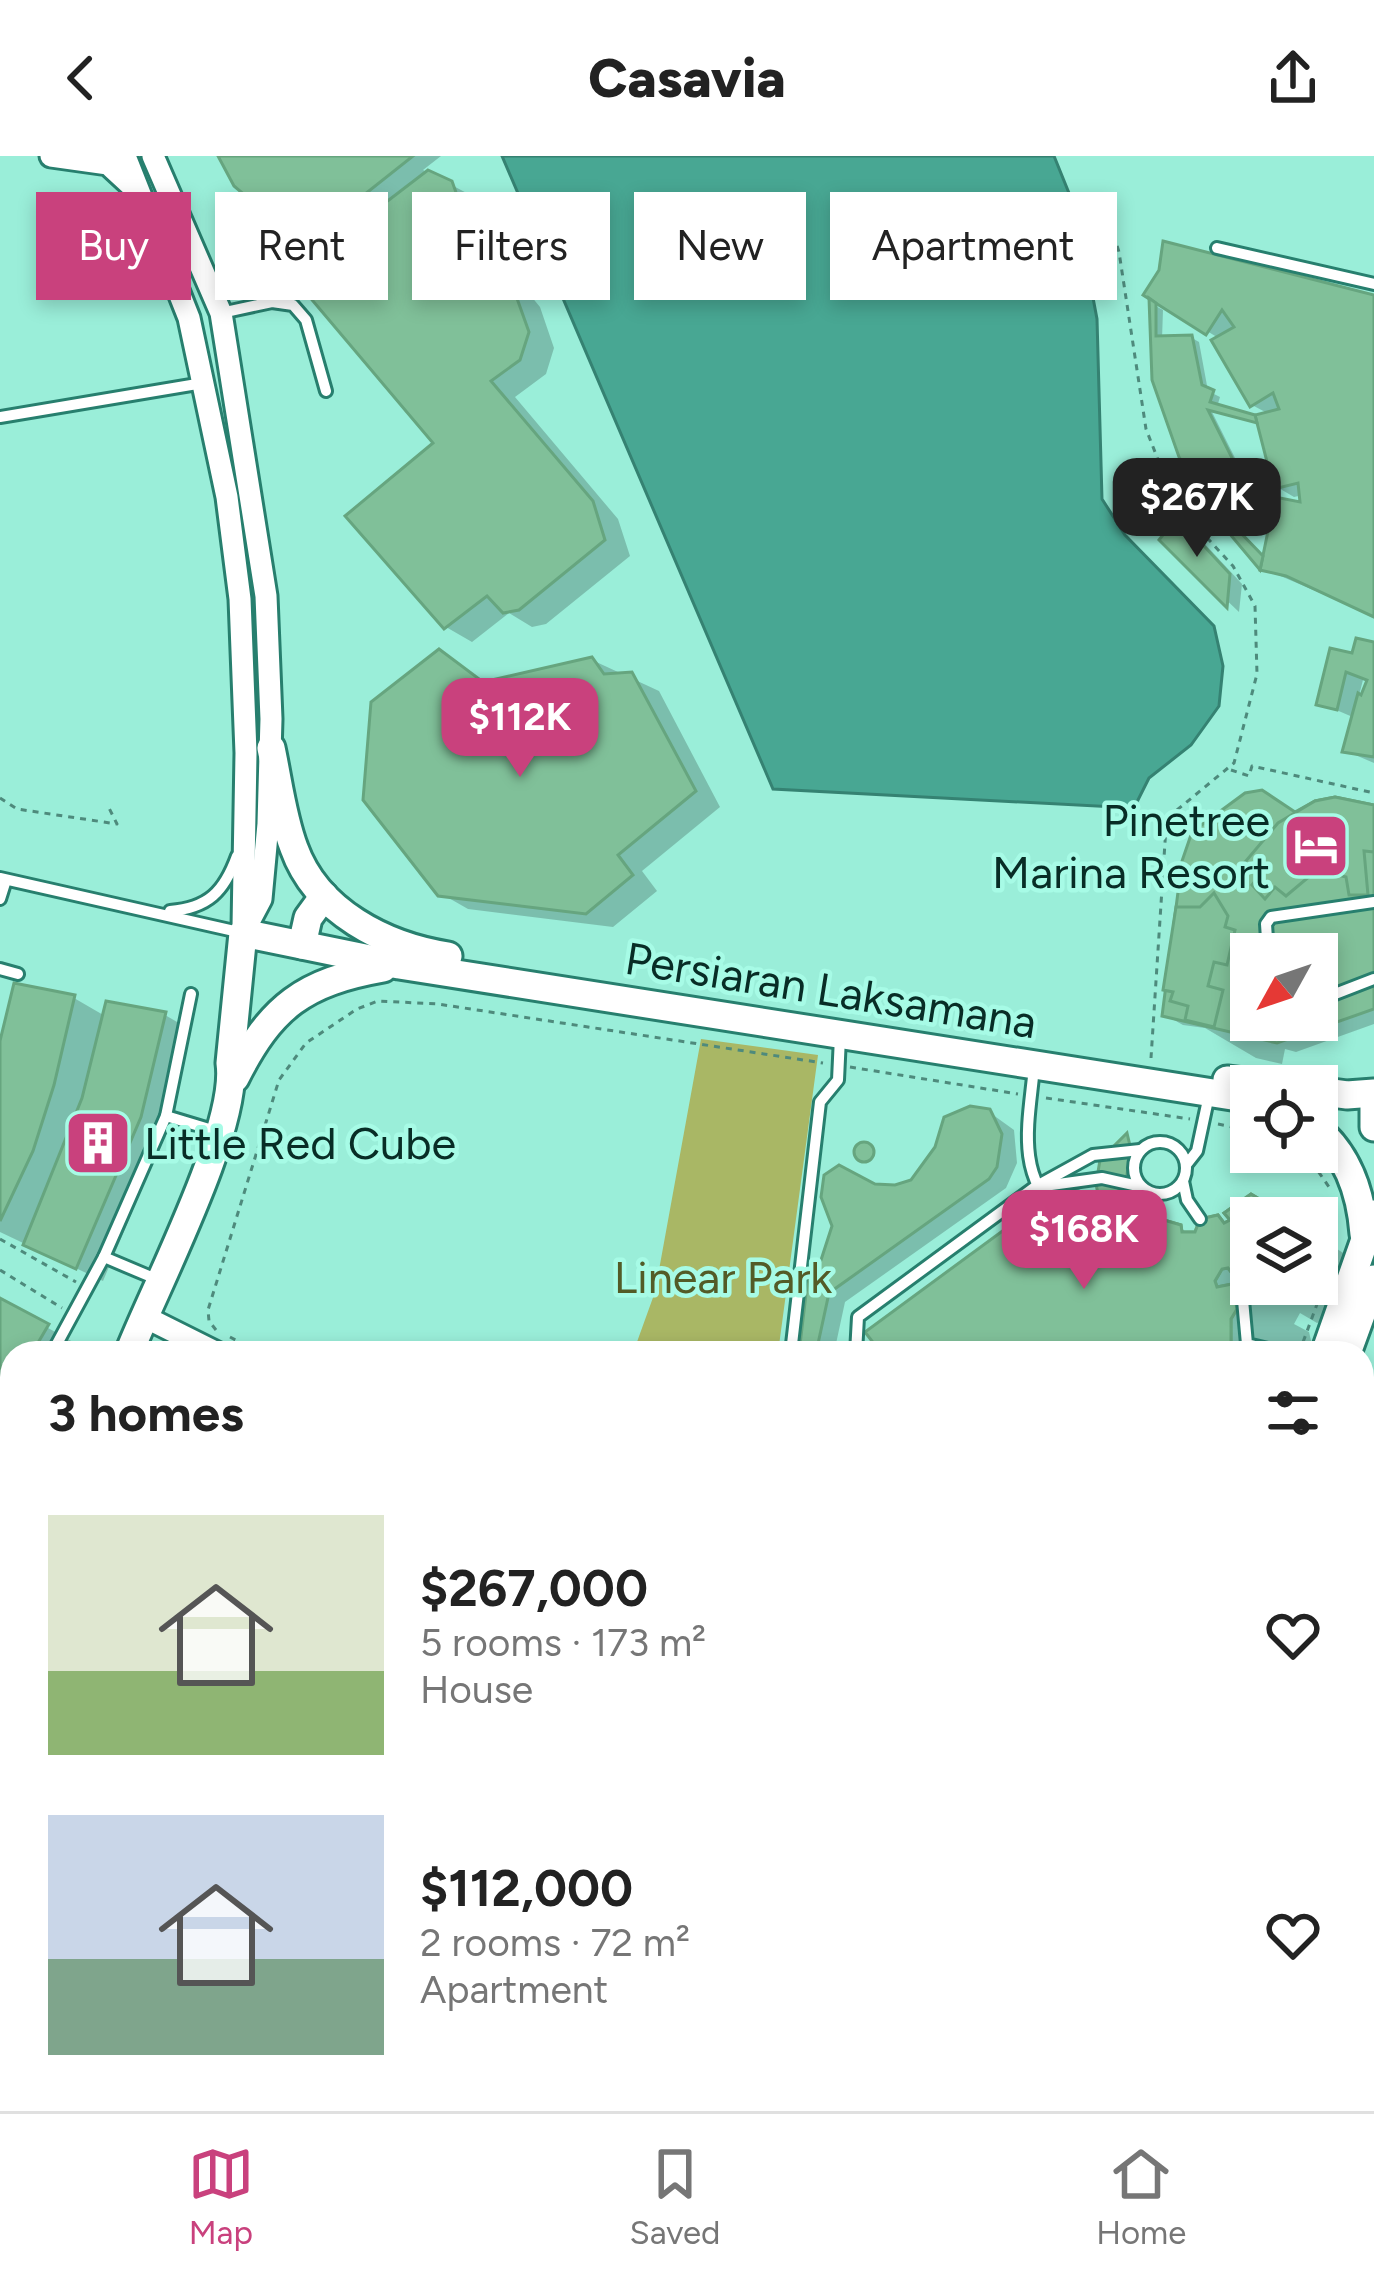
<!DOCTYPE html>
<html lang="en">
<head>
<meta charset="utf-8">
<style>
  body { margin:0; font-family:Figtree,sans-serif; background:#f2f2f2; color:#222; height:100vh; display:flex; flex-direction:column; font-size:45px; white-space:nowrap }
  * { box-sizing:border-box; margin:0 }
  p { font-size:39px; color:#767676 }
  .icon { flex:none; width:66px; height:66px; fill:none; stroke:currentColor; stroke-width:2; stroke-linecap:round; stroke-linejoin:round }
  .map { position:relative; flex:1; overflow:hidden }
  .drawer { position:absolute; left:0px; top:1185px; width:1374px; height:771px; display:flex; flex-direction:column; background:#fff; border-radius:36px 36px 0 0; box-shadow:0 6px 18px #0003 }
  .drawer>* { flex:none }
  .top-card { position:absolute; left:36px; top:36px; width:1302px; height:108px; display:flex; gap:24px }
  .needle { width:78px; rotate:230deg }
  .fabs { position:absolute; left:1230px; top:777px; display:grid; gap:24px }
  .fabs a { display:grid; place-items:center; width:108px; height:108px; border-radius:0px; background:#fff; box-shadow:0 6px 18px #0003; font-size:60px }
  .price { position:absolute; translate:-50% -102px; padding:0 27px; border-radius:24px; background:#c9417d; color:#fff; font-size:39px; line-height:78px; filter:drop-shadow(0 3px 6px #0008) }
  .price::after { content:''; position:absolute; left:50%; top:72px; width:36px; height:27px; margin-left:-18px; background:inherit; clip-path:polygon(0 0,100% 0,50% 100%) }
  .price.active { background:#222; color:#fff }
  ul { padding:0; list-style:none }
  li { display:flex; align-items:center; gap:36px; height:300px; padding:0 48px }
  li span { display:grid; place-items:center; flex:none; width:336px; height:240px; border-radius:0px; color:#555 }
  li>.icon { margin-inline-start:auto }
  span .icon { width:144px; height:144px; fill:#fffc; stroke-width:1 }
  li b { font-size:51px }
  h2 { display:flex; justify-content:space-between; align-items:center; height:144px; padding:0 48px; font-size:51px }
  .tag { padding:0 42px; border-radius:0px; background:#fff; box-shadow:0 6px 18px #0003; font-size:42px; line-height:108px }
  .tag.active { background:#c9417d; color:#fff }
  header { display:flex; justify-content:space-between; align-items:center; height:156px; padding:0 48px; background:#fff; font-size:54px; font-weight:800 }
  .dock { display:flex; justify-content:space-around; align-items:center; height:168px; border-top:3px solid #e0e0e0; background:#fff; font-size:33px; color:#767676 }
  .dock a { display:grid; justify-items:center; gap:6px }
  .dock .active { color:#c9417d }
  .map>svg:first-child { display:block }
  .green { fill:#a9b765 }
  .water { fill:#48a793; stroke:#358272; stroke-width:3 }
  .shadow { fill:#0003; fill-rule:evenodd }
  .building { fill:#80c099; stroke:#66a57f; stroke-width:3; fill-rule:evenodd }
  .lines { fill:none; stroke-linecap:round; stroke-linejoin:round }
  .lane-casing { stroke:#277f6e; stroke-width:16 }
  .street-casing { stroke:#277f6e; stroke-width:27 }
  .secondary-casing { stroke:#277f6e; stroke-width:33 }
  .path { stroke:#4e8a7c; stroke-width:3; stroke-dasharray:6 6; stroke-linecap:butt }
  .lane { stroke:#fff; stroke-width:10 }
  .street { stroke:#fff; stroke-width:21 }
  .secondary { stroke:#fff; stroke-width:27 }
  .labels { text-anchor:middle; stroke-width:9; stroke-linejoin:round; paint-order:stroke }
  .poi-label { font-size:45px; fill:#082d26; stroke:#a7fbe6; text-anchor:end }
  .street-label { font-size:45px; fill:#082d26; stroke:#a7fbe6 }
  .park-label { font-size:45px; fill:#535b27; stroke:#a7fbe6 }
</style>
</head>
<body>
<header><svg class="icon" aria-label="back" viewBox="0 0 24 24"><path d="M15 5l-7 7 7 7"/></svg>Casavia<svg class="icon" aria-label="share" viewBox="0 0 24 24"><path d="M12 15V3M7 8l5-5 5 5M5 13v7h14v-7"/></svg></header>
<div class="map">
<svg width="1374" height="1955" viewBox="0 0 1374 1955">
  <rect width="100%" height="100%" fill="#9aeed9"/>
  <g class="green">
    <path d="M701 883 818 899 778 1197H633L655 1136Z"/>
    <path d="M436 1944H633L627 1955H436Z"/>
  </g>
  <path class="water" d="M502 0H1054L1077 57 1097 163 1102 343 1125 379 1214 470 1223 510 1219 550 1191 589 1149 622 1134 652 773 633Z"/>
  <g class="shadow">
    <path d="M221 0H441L423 14 478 43 497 99 540 151 554 192 546 218 515 241 618 363 630 400 546 468 532 471 509 457 472 486 446 471 437 287 324 97 304 86Z"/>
    <path d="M1147 138 1374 142V460L1262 412 1211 350 1155 224 1152 148 1163 154 1162 183 1192 182 1199 186 1208 235 1220 241 1217 251 1255 262 1269 258 1252 249 1220 183ZM1212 256 1260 268 1277 331 1294 341 1303 339 1307 350 1266 403 1243 378 1270 355 1246 324Z"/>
    <path d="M1178 365 1190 372 1242 428 1239 456 1163 384Z"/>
    <path d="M1374 489V607L1346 595 1355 562 1320 547 1354 500ZM1363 524 1369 526 1357 547Z"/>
    <path d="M439 496 487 528 592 504 659 535 720 651 642 715 657 735 613 771 468 753 440 737Z"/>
    <path d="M1374 652V868L1296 896 1285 893 1282 908 1256 902 1205 872 1183 869 1165 859 1297 659ZM1251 798H1317V864H1251Z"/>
    <path d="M16 830 74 842 105 860 165 859 191 874 166 976 103 1125 0 1076V891Z"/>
    <path d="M989 956 1014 974 1017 1007 1006 1032 845 1146 834 1197H802L823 1105 874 1031 895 1032 913 1027Z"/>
    <path d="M1127 980 1133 997 1128 1025 1105 1048 1099 1028Z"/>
    <path d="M866 989 875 1000 866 1004 859 993Z"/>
    <path d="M1251 1042 1287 1062H1251V1128H1317V1080L1354 1104 1336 1141 1328 1136 1322 1140 1340 1163 1328 1162 1317 1167 1300 1157 1294 1168 1309 1176 1314 1197H885L1031 1058 1062 1094 1075 1102 1100 1101 1139 1065 1180 1072 1191 1079 1217 1062 1228 1069Z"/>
    <path d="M0 1145 73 1186 66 1197H12V1283L0 1302Z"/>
    <path d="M754 1944H886L883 1955H751Z"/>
  </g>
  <g class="building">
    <path d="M218 0H413L302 88 234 30Z"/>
    <path d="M428 14 452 25 472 82 514 134 529 176 520 204 491 225 593 345 605 384 519 454 503 457 487 440 444 473 345 360 433 287 291 119Z"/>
    <path d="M1163 85 1374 139V461L1286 420 1260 414 1275 341 1300 346 1298 327 1274 333 1255 259 1279 253 1273 237 1250 251 1211 184 1234 171 1222 154 1206 179 1143 139 1159 114Z"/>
    <path d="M1149 142 1156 147V180L1192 179 1202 229 1214 234 1210 246 1255 259 1257 267 1208 254 1239 316 1264 350 1237 373 1263 400 1260 414 1208 352 1179 301 1152 224Z"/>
    <path d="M1177 361 1230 418 1227 452 1159 384Z"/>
    <path d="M1356 482 1374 486V601L1342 596 1358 537 1361 539 1367 524 1346 516 1337 554 1316 549 1330 492 1352 497Z"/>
    <path d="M439 493 483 526 592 501 604 518 632 516 696 635 618 699 633 719 586 758 438 740 363 644 371 546Z"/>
    <path d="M1262 634 1295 656 1315 645 1335 641 1374 649V853L1277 887 1162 860 1182 705 1192 676 1245 637ZM1251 798H1317V864H1251Z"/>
    <path d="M1335 641 1374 649V696L1364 695 1368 739H1349L1346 721 1317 714 1286 740 1275 731 1265 743 1252 729 1260 719 1245 706 1278 667 1315 645Z"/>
    <path d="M1214 737 1228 760 1225 771 1235 774 1227 809 1214 806 1208 830 1223 834 1214 871 1185 864 1188 850 1170 845 1173 836 1163 834 1176 751H1200Z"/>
    <path d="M14 827 75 839 54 929 33 995 0 1065V885Z"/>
    <path d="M106 845 166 856 141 961 76 1113 23 1089 82 942Z"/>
    <path d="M970 950 990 953 1002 978 997 1011 989 1023 829 1137 816 1197H799L809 1113 821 1104 832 1070 821 1041 824 1019 839 1009 875 1028 895 1029 911 1024 935 991 944 961Z"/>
    <path d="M1127 977 1131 994 1126 1024 1116 1038 1100 1048 1096 1028 1100 1004Z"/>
    <circle cx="864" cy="996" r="10"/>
    <path d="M1251 1038 1271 1050 1258 1058 1261 1062H1251V1091L1246 1094 1251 1101V1119L1237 1124 1228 1112 1222 1113 1215 1125 1217 1131 1232 1128 1237 1153 1231 1163V1197H1182L1168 1159 1169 1139 1185 1134 1183 1125 1153 1133 1115 1113V1105L1098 1098 1117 1052 1139 1062 1147 1059 1181 1069 1182 1076H1195L1200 1063 1218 1059 1224 1067 1230 1064 1224 1057Z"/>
    <path d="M1251 1038 1271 1050 1258 1058 1261 1062H1251V1091L1246 1094 1251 1101V1119L1237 1124 1228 1112 1222 1113 1215 1125 1217 1131 1232 1128 1237 1153 1231 1163V1197H881L865 1176 1031 1054 1055 1087 1076 1099 1098 1098 1117 1052 1139 1062 1147 1059 1181 1069 1182 1076H1195L1200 1063 1218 1059 1224 1067 1230 1064 1224 1057Z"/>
    <path d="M0 1142 49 1168 32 1197H12V1230L0 1250Z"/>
    <path d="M751 1944H856L853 1955H747Z"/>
    <path d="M857 1944 893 1955H854Z"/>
    <path d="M818 1945 836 1955H799L805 1946Z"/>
  </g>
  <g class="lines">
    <defs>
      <g id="lane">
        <path d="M1217 92 1374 128"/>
        <path d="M221 157 272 146 293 149 306 164 326 235"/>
        <path d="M0 261 203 227"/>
        <path d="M0 722 243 777"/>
        <path d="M0 743 6 724"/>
        <path d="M170 755C208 752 224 736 237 700"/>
        <path d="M1268 798 1266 768 1271 761 1374 746"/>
        <path d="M0 813 18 818"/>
        <path d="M1317 845 1374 823"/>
        <path d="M1034 911C1029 966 1015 1016 1059 1059"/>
        <path d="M166 960 219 976"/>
        <circle cx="1160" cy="1012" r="26"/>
        <path d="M1186 1009 1197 995 1209 939"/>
        <path d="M1183 1025 1187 1044 1200 1063"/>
        <path d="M1044 1030 1102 1022 1138 1030"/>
        <circle cx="1074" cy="1057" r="16"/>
        <path d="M104 1101 156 1123"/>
        <path d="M1241 1122 1247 1188 1284 1197"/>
        <path d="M52 1197 104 1101 166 960 191 838"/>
        <path d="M791 1197 820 946 838 924 840 881"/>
        <path d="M856 1197 858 1161 1035 1031 1093 999 1140 994"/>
        <path d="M0 1280 12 1260"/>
        <path d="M12 1457 8 1463 12 1560"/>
        <path d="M1362 1902 1374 1883"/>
        <path d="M914 1955 918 1944"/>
        <path d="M1333 1955 1339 1944"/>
      </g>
      <g id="street">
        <path d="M51 0 108 8 134 32"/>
        <path d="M125 0 189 162 227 341 240 443 246 597 243 771"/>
        <path d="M153 0 221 157 266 440 271 563 268 668 261 743 243 777"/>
        <path d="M143 1160 217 1197"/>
        <path d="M668 1955 673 1944"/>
      </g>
      <g id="secondary">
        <path d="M271 592C278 624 282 661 294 692 317 756 385 790 448 800"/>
        <path d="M302 789 308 762 324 740"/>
        <path d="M235 922C271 850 304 826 383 812"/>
        <path d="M1227 924 1276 930"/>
        <path d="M1317 935 1347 939 1374 937"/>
        <path d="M1374 944V971"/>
        <path d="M1317 973C1348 999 1361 1038 1364 1078"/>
        <path d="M129 1197C155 1131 239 971 230 907L243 777 399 809 1251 943"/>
        <path d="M1325 1197 1374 1058"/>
        <path d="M1347 1197 1374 1123"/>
        <path d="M0 1407 12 1391"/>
        <path d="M0 1618 12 1631"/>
        <path d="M301 1944 312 1955"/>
        <path d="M1233 1955 1238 1944"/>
        <path d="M1263 1955 1267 1944"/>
      </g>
    </defs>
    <use href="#lane" class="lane-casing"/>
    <use href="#street" class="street-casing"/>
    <use href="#secondary" class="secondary-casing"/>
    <g class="path">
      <path d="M1110 67 1119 96 1146 273 1175 347 1233 410 1255 450 1257 518 1234 607 1177 654 1166 671 1151 902"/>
      <path d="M1231 614 1249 620 1252 610 1374 637"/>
      <path d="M0 642 17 653 117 668 109 652"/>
      <path d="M850 911 1018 938"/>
      <path d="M1046 942 1190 963"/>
      <path d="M1218 968 1251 975"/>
      <path d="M1305 996 1331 1034"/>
      <path d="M0 1083 76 1126"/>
      <path d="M0 1114 62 1152"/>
      <path d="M216 1174 209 1165 208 1154 279 924 306 887 357 853 378 845 438 848 823 907"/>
      <path d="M230 1181 260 1197"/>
      <path d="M1299 1197 1323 1132"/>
      <path d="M639 1955 644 1944"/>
    </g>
    <use href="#lane" class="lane"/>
    <use href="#street" class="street"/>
    <use href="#secondary" class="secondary"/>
  </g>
  <defs>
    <symbol id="hotel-square" viewBox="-11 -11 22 22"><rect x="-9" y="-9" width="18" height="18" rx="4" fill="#c9417d" stroke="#a7fbe6"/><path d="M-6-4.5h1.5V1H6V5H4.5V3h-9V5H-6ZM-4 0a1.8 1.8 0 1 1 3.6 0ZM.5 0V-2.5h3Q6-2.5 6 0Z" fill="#fff"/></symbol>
    <symbol id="building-square" viewBox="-11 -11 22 22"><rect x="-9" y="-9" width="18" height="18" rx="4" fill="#c9417d" stroke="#a7fbe6"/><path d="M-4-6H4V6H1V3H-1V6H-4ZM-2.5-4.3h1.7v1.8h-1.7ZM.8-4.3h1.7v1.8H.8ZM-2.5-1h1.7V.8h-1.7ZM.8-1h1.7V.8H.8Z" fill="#fff"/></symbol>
  </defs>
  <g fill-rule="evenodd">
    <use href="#hotel-square" x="1278" y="652" width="76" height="76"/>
    <use href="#building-square" x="60" y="949" width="76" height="76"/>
  </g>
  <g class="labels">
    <g class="poi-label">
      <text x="1270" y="680">Pinetree<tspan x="1270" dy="52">Marina Resort</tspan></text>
      <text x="144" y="1003" text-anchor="start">Little Red Cube</text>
    </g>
    <g class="street-label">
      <text transform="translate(831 834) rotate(9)" y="16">Persiaran Laksamana</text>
    </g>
    <g class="park-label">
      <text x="723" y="1137">Linear Park</text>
    </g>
  </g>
</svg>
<div class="fabs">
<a><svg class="needle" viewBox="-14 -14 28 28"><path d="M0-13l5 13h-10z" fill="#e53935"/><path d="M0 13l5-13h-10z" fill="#767676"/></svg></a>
<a><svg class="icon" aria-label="locate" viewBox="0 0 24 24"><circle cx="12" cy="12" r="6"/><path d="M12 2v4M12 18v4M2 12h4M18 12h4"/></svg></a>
<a><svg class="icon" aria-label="layers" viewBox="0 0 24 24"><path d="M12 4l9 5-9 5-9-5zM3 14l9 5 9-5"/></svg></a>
</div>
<b class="price active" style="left:1197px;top:404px">$267K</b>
<b class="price" style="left:520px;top:624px">$112K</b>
<b class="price" style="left:1084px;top:1136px">$168K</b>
<div class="top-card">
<a class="tag active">Buy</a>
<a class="tag">Rent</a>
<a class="tag">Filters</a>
<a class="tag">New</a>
<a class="tag">Apartment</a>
</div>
<section class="drawer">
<h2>3 homes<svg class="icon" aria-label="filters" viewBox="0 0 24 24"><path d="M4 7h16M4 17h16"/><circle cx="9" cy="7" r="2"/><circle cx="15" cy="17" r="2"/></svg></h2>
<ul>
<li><span style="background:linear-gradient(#dfe7d0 65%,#8fb573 0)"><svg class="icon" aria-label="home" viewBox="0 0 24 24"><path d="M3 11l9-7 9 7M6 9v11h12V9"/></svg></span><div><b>$267,000</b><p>5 rooms · 173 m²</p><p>House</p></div><svg class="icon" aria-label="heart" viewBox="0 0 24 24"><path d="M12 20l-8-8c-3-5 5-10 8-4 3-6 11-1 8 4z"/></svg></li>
<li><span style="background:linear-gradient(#c9d6e8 60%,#7fa58c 0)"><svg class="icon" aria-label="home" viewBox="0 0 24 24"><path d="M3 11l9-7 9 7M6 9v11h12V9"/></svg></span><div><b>$112,000</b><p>2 rooms · 72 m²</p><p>Apartment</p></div><svg class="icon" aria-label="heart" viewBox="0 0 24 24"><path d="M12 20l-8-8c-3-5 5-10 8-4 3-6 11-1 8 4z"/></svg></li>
</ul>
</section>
</div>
<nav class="dock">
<a class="active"><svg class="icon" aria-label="map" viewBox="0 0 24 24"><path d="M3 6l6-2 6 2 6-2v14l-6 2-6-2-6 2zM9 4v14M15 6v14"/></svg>Map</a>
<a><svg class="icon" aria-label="saved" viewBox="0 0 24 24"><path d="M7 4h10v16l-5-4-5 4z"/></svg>Saved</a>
<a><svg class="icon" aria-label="home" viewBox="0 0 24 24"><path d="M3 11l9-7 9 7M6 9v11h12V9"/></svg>Home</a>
</nav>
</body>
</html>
